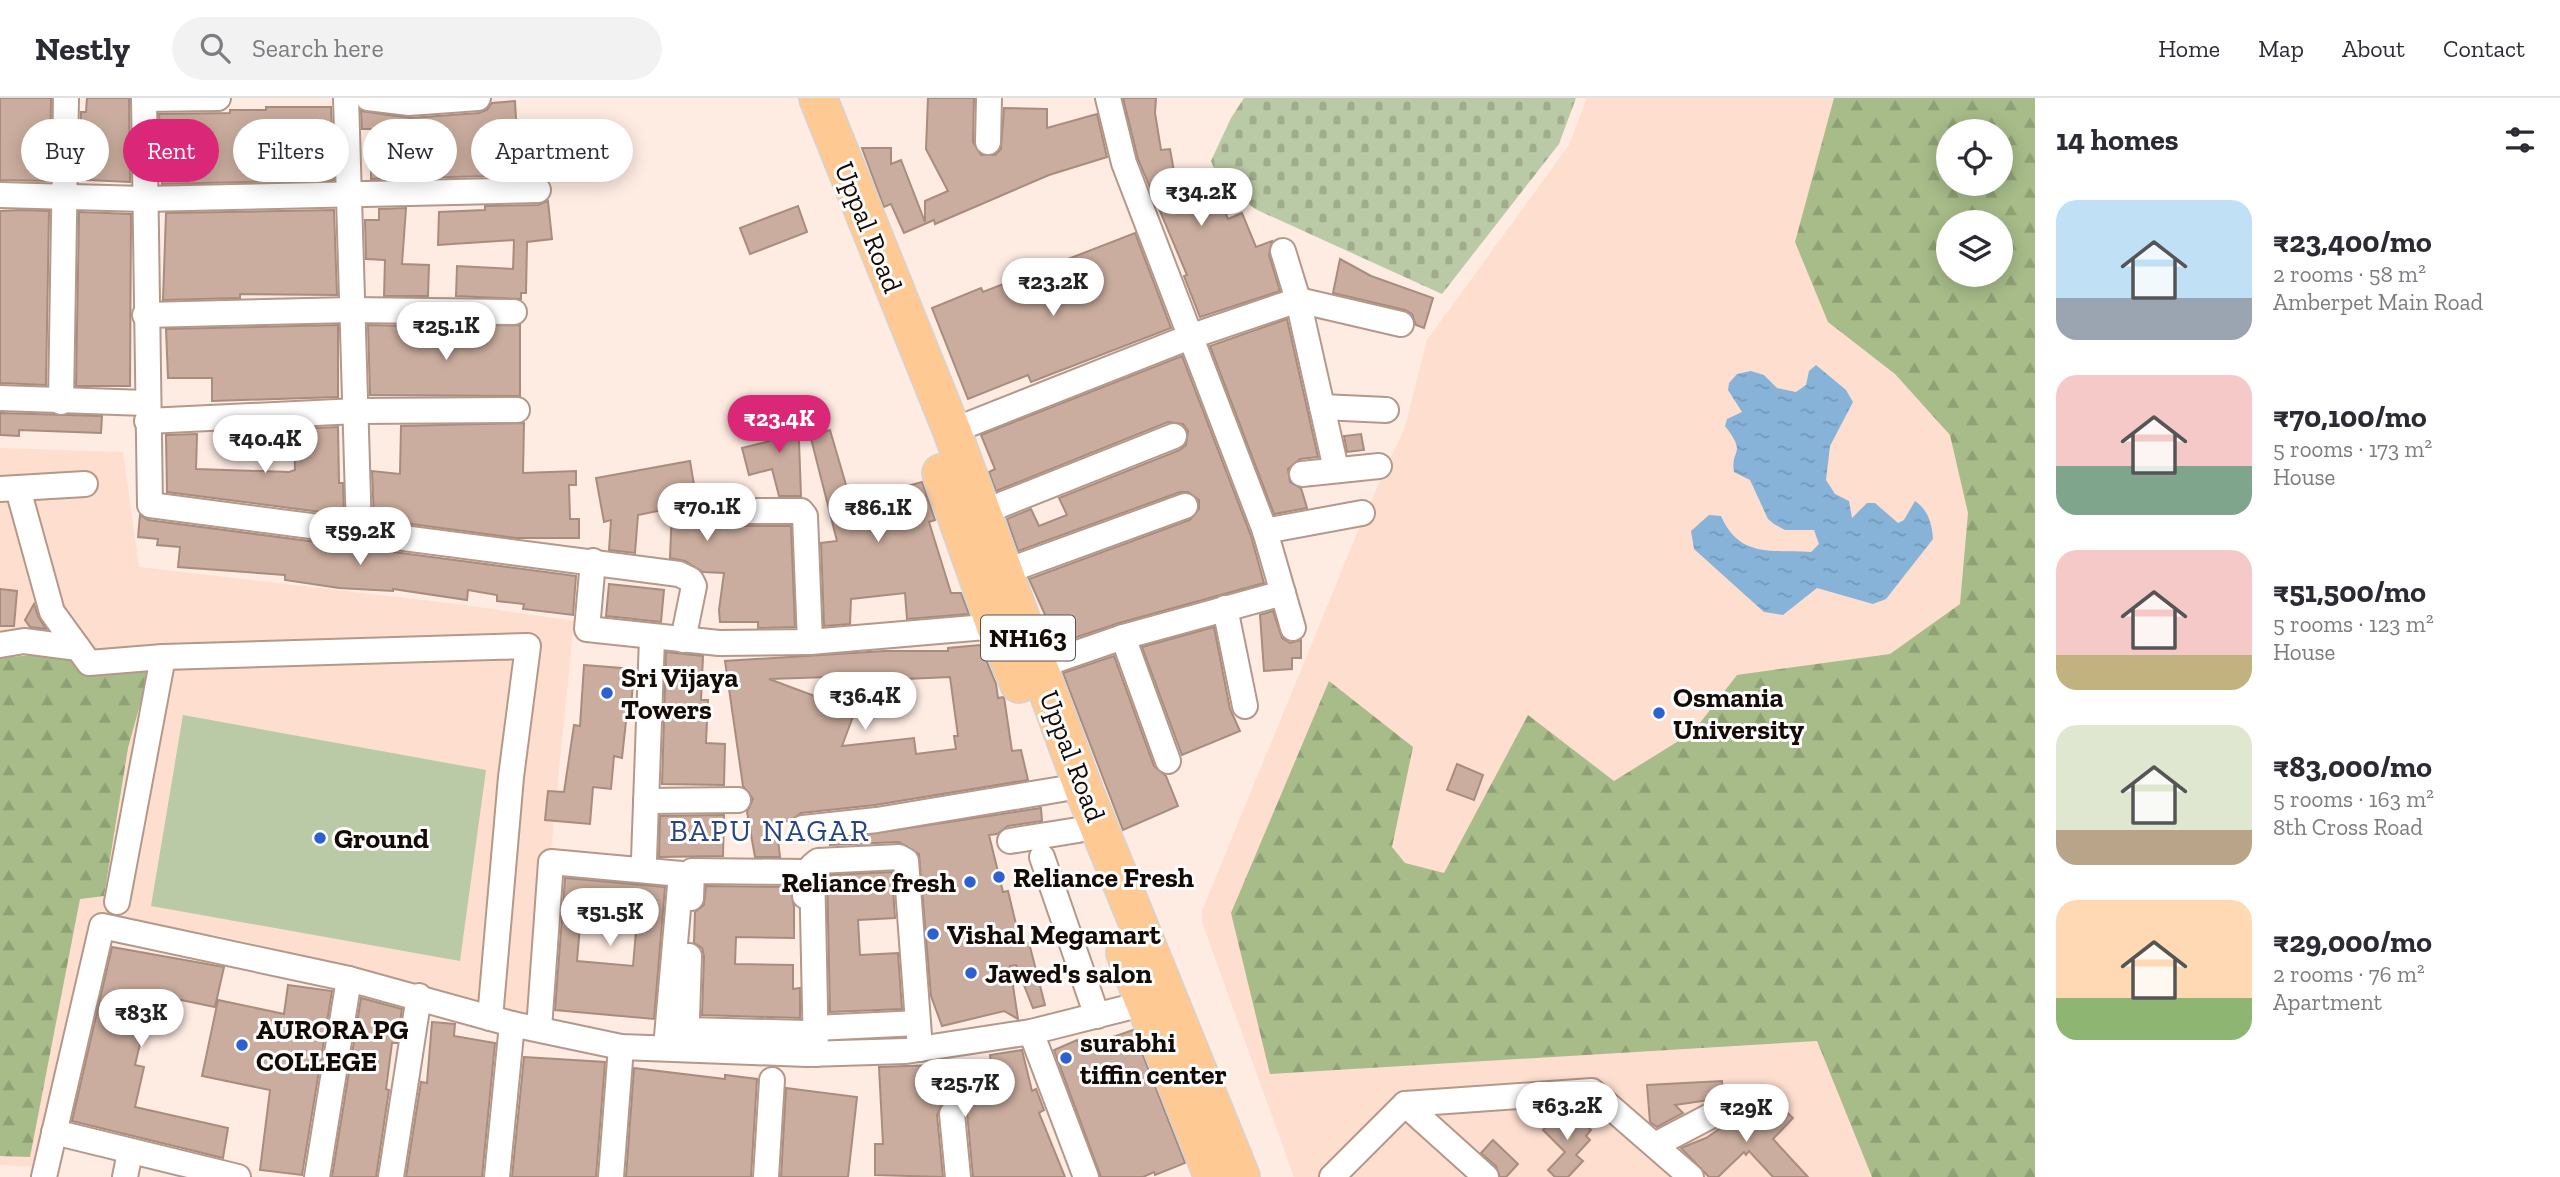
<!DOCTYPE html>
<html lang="en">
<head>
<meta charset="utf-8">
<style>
  body { margin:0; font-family:"Zilla Slab",serif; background:#f2f2f3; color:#2b2b33; height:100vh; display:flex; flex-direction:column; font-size:26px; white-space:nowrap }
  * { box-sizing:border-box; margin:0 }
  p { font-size:23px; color:#7c7c81 }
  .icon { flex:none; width:38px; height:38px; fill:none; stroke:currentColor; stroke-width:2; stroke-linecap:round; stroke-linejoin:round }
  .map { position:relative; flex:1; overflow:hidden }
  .side { display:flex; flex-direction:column; background:#fff; width:525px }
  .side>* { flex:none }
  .banner { position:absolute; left:21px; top:21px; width:665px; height:63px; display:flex; gap:14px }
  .buttons { position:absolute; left:1936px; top:21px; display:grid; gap:14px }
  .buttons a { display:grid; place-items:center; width:77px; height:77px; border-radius:50%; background:#fff; box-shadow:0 4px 18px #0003; font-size:35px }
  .price { position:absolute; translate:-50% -60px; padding:0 16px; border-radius:24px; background:#fff; color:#222; font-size:23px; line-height:46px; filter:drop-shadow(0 2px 4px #0008) }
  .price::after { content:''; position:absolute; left:50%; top:42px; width:21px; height:16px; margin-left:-10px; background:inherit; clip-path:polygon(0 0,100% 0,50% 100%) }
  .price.selected { background:#db2777; color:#fff }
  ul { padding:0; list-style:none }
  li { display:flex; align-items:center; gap:21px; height:175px; padding:0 21px }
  li span { display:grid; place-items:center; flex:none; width:196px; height:140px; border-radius:21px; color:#555 }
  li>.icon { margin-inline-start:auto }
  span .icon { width:84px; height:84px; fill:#fffc; stroke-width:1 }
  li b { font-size:30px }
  h2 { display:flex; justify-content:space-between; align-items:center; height:84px; padding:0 21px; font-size:30px }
  .pill { padding:0 24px; border-radius:32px; background:#fff; box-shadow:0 4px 18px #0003; font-size:24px; line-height:63px }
  .pill.selected { background:#db2777; color:#fff }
  header { display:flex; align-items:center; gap:42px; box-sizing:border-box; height:98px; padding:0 35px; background:#fff; border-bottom:2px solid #e1e1e2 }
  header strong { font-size:33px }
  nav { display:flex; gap:38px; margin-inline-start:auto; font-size:24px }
  .search { width:490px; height:63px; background:#f2f2f3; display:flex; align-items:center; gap:18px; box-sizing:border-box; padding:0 24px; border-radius:38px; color:#7c7c81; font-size:26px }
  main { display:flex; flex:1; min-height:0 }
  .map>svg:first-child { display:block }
  .built { fill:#fddecf; fill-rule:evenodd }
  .forest { fill:url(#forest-firs); fill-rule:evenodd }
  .cemetery { fill:url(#cemetery-stones) }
  .pitch { fill:#bbcaa6 }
  .water { fill:url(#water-ripples) }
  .building { fill:#caad9e; stroke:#a88c7e; stroke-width:2; fill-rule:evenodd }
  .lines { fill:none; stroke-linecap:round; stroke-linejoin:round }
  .minor-casing { stroke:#b4988a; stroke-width:28 }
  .highway-casing { stroke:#d5d3d2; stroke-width:40 }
  .minor { stroke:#fff; stroke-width:24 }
  .highway { stroke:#ffc994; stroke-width:37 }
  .poi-dot { fill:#2e61d0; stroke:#fdfdfd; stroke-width:2.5 }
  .labels { text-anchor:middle; stroke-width:6; stroke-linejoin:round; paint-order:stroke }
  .shield { fill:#fdfdfd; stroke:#5a5350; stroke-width:2 }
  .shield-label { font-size:26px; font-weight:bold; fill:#140a06 }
  .street-label { font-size:28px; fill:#140a06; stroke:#fdfdfd }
  .poi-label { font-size:28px; font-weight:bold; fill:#140a06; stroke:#fdfdfd; text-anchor:start }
  .neighbourhood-label { font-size:30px; letter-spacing:2px; fill:#29457d; stroke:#fdfdfd }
</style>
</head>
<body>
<header>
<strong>Nestly</strong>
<div class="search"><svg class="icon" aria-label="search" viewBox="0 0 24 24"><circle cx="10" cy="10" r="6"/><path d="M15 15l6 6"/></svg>Search here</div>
<nav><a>Home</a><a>Map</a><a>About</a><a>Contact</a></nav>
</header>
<main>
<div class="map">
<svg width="2035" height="1079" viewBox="0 0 2035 1079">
  <defs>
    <pattern id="forest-firs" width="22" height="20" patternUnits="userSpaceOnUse" patternTransform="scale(1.75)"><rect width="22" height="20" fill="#a7bc89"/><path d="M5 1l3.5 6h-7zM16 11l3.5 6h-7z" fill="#8fa075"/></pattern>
    <pattern id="cemetery-stones" width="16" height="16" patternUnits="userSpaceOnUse" patternTransform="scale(1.75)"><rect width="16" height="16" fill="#bbcaa6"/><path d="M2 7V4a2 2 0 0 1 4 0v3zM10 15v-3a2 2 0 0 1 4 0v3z" fill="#a0ac8d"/></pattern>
    <pattern id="water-ripples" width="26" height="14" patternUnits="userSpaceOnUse" patternTransform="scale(1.75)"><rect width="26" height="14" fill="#87b3d9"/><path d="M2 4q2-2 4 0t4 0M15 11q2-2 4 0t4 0" fill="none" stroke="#7499b9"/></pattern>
  </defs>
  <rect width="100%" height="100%" fill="#feebe2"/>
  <g class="built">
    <path d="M1587 0H2035V1079H1294L1202 824V813L1365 416 1405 329 1427 242 1569 47ZM1948 33H2000V86H1948ZM1948 124H2000V177H1948Z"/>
    <path d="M0 350 123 354 139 469 457 506 574 523 534 922 362 872 226 839 94 819 37 1069 0 1067Z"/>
  </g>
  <g class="forest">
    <path d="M1834 0H2035V1079H1872L1817 943 1270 976 1231 815 1329 583 1413 649 1392 749 1405 765 1444 775 1528 617 1614 683 1693 634 1737 577 1890 556 1960 506 1968 415 1950 337 1895 276 1828 224 1795 144ZM1948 33H2000V86H1948ZM1948 124H2000V177H1948Z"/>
    <path d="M54 555 150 570 128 650 104 798 80 801 30 1059 0 1058V560Z"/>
  </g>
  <path class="cemetery" d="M1244 0H1576L1559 46 1442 196 1255 111 1219 82 1211 63 1231 20Z"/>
  <path class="pitch" d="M183 617 486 672 460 863 151 808Z"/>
  <path class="water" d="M1816 267 1846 292 1853 304 1830 348 1826 382 1835 396 1849 403 1852 420 1867 405H1875L1898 425 1904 422 1915 403C1928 412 1932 425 1933 441L1886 501 1873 506 1817 490 1783 517 1764 514 1694 451 1691 433 1709 417 1721 418C1740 461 1772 451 1811 454L1819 446 1814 432H1785L1774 426 1768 421 1750 382 1734 374C1730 350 1748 358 1725 328L1727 321 1742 314 1728 292 1729 285 1737 276 1751 273 1764 277 1777 290 1796 294 1806 287 1809 273Z"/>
  <g class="building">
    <path d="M0 0H51L50 83 0 82Z"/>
    <path d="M87 0H129L130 84 87 82 88 51H80L81 14H86Z"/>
    <path d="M928 0H974L973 44 981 57H995L1001 51 1004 10 1047 11V30L1097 16 1107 59 1049 77 935 126 934 122 904 135 891 106 884 109 862 50H891V66L901 62 925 124V103L948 93 926 51Z"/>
    <path d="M1123 0H1156L1155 15 1161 52 1170 51 1178 96 1189 92 1193 105 1201 102 1206 115 1223 108 1228 121 1242 115 1256 149 1272 143 1269 157 1280 193 1200 219 1184 178 1187 177 1138 61Z"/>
    <path d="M515 3 517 40 523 39 530 77 371 81 372 31H362L361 13 410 20 479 15 487 12 492 5Z"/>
    <path d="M266 9H331L334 82 162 86 159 16 230 15V12H266Z"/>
    <path d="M548 103 552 141 527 144 526 195H521V201L456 198 457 168 513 171 514 142 438 147 439 114 485 112V108L538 107Z"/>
    <path d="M798 108 807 134 750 156 740 130Z"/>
    <path d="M406 110 402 166 429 167 428 198H384L385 162 366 161 365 122H379V111Z"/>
    <path d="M21 112 49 113 46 287 0 285V113Z"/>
    <path d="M334 112 337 197 240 196V200L163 202 166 115Z"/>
    <path d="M79 114 131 116 130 288H76Z"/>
    <path d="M1135 135 1171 230 1031 284 1028 277 968 301 932 210 981 190 983 194Z"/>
    <path d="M1340 161 1371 178 1433 200 1424 230 1416 227 1412 216 1405 212 1333 195Z"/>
    <path d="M1287 221 1318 359 1300 361 1288 371 1290 384 1301 390 1307 410 1274 416 1210 248Z"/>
    <path d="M338 227V299L212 303V280H168L166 231Z"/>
    <path d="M368 227 407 228V242H444L445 228 520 227V298L370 297Z"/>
    <path d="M1182 258 1251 438 1264 485 1119 525 1053 547 1050 538 1069 536 1068 518 1046 519 1029 481 1190 422 1199 411V402L1188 394H1180L1018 453 1007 421 1031 411 1039 428 1067 417 1059 400 1180 352 1186 347 1188 333 1183 326 1168 324 996 393 989 374 995 371 981 337Z"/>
    <path d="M819 310 825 334 830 332 851 404 922 384 935 422 929 424 951 495H961L969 516 907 521 905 495 851 501 850 526 824 528 821 445 837 443 804 313Z"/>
    <path d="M0 315 102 318 101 335 19 332V338L0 337Z"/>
    <path d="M798 316 801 398H779L772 371 749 377 742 350 770 343 765 324Z"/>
    <path d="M524 325 523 375 576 373V387H569L570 421H579V440H516L374 421 372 373 400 376 401 328Z"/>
    <path d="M338 329 339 385H343L344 417 167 394 166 337 197 336 196 371 289 374 295 372 294 331Z"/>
    <path d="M1361 336 1364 352 1347 354 1344 338Z"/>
    <path d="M690 363 699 417 728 418 734 425 742 428H791L795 529 758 530V524H720L719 512 724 475 703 474 685 463 670 460 672 410 638 417 635 455 609 452 611 422 604 424 596 380Z"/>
    <path d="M140 417 148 422 576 478 573 517 523 511 524 506 497 503V497L468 492 467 502 393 491V493L339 490 285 482V477L178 469 180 449 157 447 158 441 138 439Z"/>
    <path d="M609 486 664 492 661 524 606 518Z"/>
    <path d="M0 491 17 493 14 528H0Z"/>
    <path d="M34 506 38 518 46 531 30 529 25 522Z"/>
    <path d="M1273 513 1282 540 1290 545 1301 542V560H1292V571L1264 573 1260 517Z"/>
    <path d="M1214 529 1230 611 1240 633 1182 657 1142 549Z"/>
    <path d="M980 547 996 586 998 600 1004 599 1012 653 1021 652 1028 682 875 707 801 715 790 723 776 724 780 759H755L747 714 753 701 743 688 725 563 885 553H948V550ZM858 578 859 610 906 609 905 581 950 579 958 638H954L956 651 916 656 914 640 842 648 855 613 769 581Z"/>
    <path d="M666 554 703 558 701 602H708L706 645 725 646 724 687 662 686Z"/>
    <path d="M1114 558 1154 668 1166 678 1178 708 1123 732 1063 575Z"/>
    <path d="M584 567 634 571 630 623H626L622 660 614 658 611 691 593 689 590 726 545 722 548 693 564 694 574 627 580 628Z"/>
    <path d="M1457 666 1483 677 1474 702 1447 692Z"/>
    <path d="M1041 710 1042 723 1008 728 997 736 989 737 1003 794 1008 793 1021 847 1029 845 1045 907 1033 910 1016 867 1010 868 1018 921 1004 913 942 928 931 898 919 756 899 744 830 747V742Z"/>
    <path d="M724 717 723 758 659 759 660 718Z"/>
    <path d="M892 774 895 820 858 822 860 857 898 855 902 911 830 914 827 777Z"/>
    <path d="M565 780 665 789 654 921 555 912ZM581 817 637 822 633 868 577 863Z"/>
    <path d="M706 788 790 789 794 808V840L736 839 735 866 793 867V891L800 890V920L702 917 704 858 702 850 694 845 695 814 704 807Z"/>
    <path d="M112 849 224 869 215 909 152 896 135 967 144 969 135 1009 228 1030 223 1060 72 1023Z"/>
    <path d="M288 887 332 893 302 1077 260 1072 270 992 202 978 218 902 284 916Z"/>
    <path d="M361 900 402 911 397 945H392L386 991 389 992 376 1079H332Z"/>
    <path d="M432 924 455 926 454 938 495 945 482 1079H406L421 984 427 985Z"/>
    <path d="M1133 932 1185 1065 1155 1077 1154 1074 1143 1079H1101L1054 952 1077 942 1081 950Z"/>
    <path d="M1022 952 1032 993 1036 991 1044 1012 1039 1015 1065 1079H973L967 1014 964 1007 951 1001 943 1004 937 1017 943 1079 875 1077V1046H883L879 969 991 965 990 957Z"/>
    <path d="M524 959 605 964 596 1079H512Z"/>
    <path d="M634 970 725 981V977L757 981 751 1079H626Z"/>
    <path d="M1722 983 1723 1000 1675 1007 1683 1015 1657 1029 1650 1024 1647 987Z"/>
    <path d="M786 990 857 999 848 1079H781Z"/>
    <path d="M1779 1007 1793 1020 1773 1041 1808 1079H1773L1749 1053 1746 1057 1744 1054 1718 1079H1709L1681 1050 1706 1040 1725 1027 1735 1009 1742 1016 1748 1010 1755 1016 1759 1012 1767 1019Z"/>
    <path d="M1564 1010 1591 1032 1586 1038 1590 1042 1576 1057 1583 1063 1568 1079H1555L1548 1072 1565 1054 1543 1032Z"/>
    <path d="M1493 1042 1518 1066 1506 1079H1500L1496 1068 1481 1055Z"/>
  </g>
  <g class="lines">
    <defs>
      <g id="minor">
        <path d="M144 0 150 407 679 476 691 482 694 488 683 542"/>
        <path d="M346 0 359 433"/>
        <path d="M368 0 409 5 478 0"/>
        <path d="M1108 0 1124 65 1265 433 1293 530"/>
        <path d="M144 1 218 0"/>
        <path d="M988 44 989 0"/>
        <path d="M0 97 144 101 538 92"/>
        <path d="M1283 153 1298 202 1336 371"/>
        <path d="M145 217 351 212 514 214"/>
        <path d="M0 300 146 305"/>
        <path d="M61 304 66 0"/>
        <path d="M1322 309 1386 312"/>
        <path d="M147 323 357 313 517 312"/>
        <path d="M952 333 1192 238 1298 202 1401 226"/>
        <path d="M1302 376 1379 368"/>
        <path d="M0 391 85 386"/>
        <path d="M18 391 52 514 89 565 163 559 528 548 511 679 490 920"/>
        <path d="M742 413H801L805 418 810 544"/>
        <path d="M983 414 1174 338"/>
        <path d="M1265 433 1362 415"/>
        <path d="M593 463 587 531 719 545 810 544 1009 527"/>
        <path d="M1004 474 1185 408"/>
        <path d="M1225 510 1245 608"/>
        <path d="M1123 539 1168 663"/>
        <path d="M0 547 24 543 78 550"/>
        <path d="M1039 568 1123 539 1283 495"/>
        <path d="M646 703 738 702"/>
        <path d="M803 730 877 722 1062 691"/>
        <path d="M1010 743 1078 732"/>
        <path d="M1042 759 1097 918"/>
        <path d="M644 761 652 540"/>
        <path d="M691 800 692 773 804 774 805 798"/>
        <path d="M117 804 163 559"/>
        <path d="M815 930 918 925"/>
        <path d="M539 931 551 764 681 776 666 950"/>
        <path d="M687 932 807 935"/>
        <path d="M1031 934 1086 1079"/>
        <path d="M686 951 689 858"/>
        <path d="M816 956 812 768 818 763 899 759 906 763 920 951"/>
        <path d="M1405 1006 1486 1079"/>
        <path d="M952 1016 958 1079"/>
        <path d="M54 1034 238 1079"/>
        <path d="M1655 1047 1718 1014"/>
        <path d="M44 1079 102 828 349 881 512 926 621 949 807 956 906 953 1031 934 1158 902"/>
        <path d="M125 1079 130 1054"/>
        <path d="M317 1079 349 881"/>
        <path d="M391 1079 419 898"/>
        <path d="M497 1079 512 926"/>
        <path d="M611 1079 621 949"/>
        <path d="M766 1079 772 982"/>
        <path d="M1332 1079 1405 1006 1592 993 1691 1079"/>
      </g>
      <g id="highway">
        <path d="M818 0 952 333 1085 695 1241 1079"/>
        <path d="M941 375 996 530 1019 586"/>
        <path d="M1125 855 1213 1079"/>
      </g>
    </defs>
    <use href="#minor" class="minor-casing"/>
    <use href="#highway" class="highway-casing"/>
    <use href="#minor" class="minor"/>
    <use href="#highway" class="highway"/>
  </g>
  <g class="poi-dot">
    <circle cx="607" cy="595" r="7"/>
    <circle cx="1659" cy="615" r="7"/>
    <circle cx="320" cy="740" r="7"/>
    <circle cx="999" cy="779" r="7"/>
    <circle cx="970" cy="784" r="7"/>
    <circle cx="933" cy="836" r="7"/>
    <circle cx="971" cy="875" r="7"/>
    <circle cx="242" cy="947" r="7"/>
    <circle cx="1066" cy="960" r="7"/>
  </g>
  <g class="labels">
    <rect class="shield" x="981" y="517.5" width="94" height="45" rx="5"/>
    <g class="shield-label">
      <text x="1028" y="549">NH163</text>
    </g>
    <g class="street-label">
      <text transform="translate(869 129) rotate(68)" y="10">Uppal Road</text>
      <text transform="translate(1073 658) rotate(69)" y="10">Uppal Road</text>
    </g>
    <g class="poi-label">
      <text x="621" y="589">Sri Vijaya<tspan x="621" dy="32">Towers</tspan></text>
      <text x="1673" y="609">Osmania<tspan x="1673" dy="32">University</tspan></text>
      <text x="334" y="750">Ground</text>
      <text x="1013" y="789">Reliance Fresh</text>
      <text x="956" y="794" text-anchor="end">Reliance fresh</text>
      <text x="947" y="846">Vishal Megamart</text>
      <text x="985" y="885">Jawed's salon</text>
      <text x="256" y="941">AURORA PG<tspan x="256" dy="32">COLLEGE</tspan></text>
      <text x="1080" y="954">surabhi<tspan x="1080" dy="32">tiffin center</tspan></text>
    </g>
    <g class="neighbourhood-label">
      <text x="770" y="743">BAPU NAGAR</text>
    </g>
  </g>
</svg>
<div class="buttons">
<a><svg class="icon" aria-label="locate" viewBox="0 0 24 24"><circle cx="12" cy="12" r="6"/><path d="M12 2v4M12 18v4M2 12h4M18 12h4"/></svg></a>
<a><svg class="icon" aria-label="layers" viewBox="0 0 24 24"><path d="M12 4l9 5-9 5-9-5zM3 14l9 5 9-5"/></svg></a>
</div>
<b class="price" style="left:1201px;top:130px">₹34.2K</b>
<b class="price" style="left:1053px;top:220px">₹23.2K</b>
<b class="price" style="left:446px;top:264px">₹25.1K</b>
<b class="price selected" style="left:779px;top:357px">₹23.4K</b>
<b class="price" style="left:265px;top:377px">₹40.4K</b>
<b class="price" style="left:707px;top:445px">₹70.1K</b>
<b class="price" style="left:878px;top:446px">₹86.1K</b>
<b class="price" style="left:360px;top:469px">₹59.2K</b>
<b class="price" style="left:865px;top:634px">₹36.4K</b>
<b class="price" style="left:610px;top:850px">₹51.5K</b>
<b class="price" style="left:141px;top:951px">₹83K</b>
<b class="price" style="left:965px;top:1021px">₹25.7K</b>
<b class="price" style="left:1567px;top:1044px">₹63.2K</b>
<b class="price" style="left:1746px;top:1046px">₹29K</b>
<div class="banner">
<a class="pill">Buy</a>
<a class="pill selected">Rent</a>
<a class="pill">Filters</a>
<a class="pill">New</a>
<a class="pill">Apartment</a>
</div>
</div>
<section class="side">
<h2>14 homes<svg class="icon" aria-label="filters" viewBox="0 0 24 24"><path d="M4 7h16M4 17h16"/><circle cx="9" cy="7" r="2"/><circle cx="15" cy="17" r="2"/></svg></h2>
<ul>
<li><span style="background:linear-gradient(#bfe0f5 70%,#9aa5b1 0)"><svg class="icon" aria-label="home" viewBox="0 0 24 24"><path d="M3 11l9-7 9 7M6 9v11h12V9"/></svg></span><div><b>₹23,400/mo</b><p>2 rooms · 58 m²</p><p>Amberpet Main Road</p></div></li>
<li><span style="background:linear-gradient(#f6c9c9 65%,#7fa58c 0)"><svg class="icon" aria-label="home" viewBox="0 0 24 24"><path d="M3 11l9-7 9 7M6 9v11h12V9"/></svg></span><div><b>₹70,100/mo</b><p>5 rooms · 173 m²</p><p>House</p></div></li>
<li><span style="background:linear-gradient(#f6c9c9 75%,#c2b280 0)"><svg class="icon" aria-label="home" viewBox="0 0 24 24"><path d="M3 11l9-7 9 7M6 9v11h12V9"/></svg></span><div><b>₹51,500/mo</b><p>5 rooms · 123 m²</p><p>House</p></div></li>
<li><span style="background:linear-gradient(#dfe7d0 75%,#b9a48a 0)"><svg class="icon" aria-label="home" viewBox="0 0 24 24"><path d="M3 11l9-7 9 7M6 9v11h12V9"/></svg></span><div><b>₹83,000/mo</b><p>5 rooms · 163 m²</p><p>8th Cross Road</p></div></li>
<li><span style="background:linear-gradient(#ffd9b3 70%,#8fb573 0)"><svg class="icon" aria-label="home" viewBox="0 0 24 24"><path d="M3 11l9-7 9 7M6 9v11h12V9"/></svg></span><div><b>₹29,000/mo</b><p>2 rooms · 76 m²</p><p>Apartment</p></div></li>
</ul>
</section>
</main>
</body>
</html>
